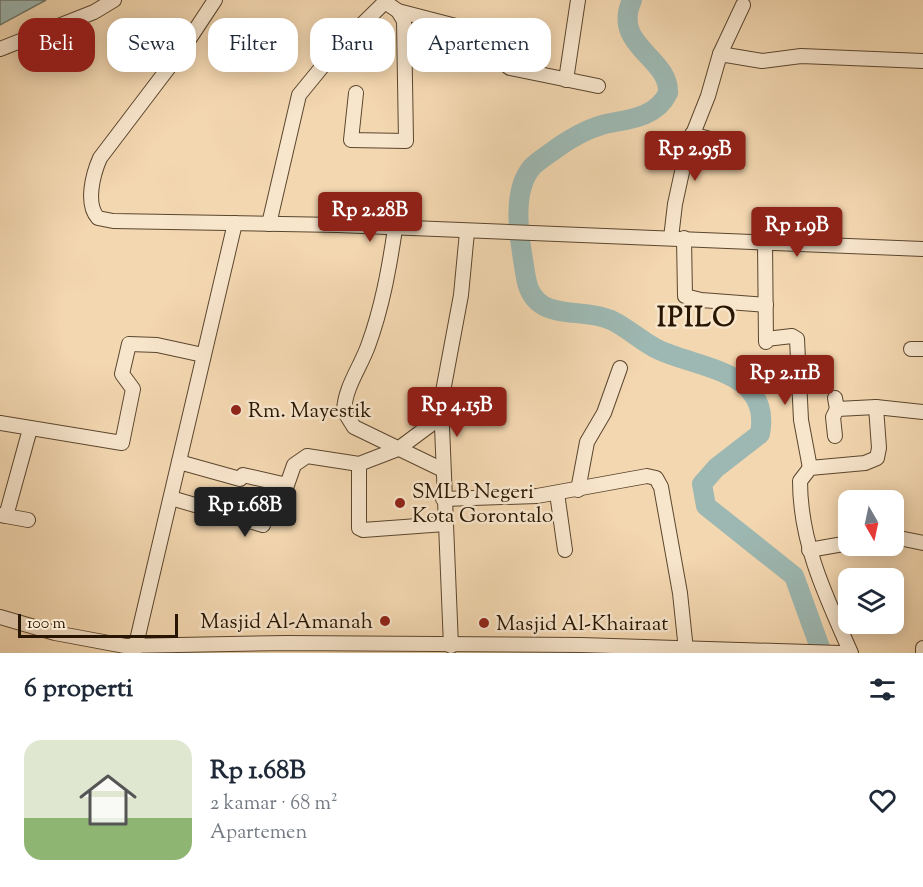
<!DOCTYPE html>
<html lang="id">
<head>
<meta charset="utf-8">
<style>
  body { margin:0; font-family:"Sorts Mill Goudy",serif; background:#f6f6f7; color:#1f2937; height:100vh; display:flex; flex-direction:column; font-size:22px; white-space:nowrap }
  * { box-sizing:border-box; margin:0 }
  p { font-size:20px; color:#747a83 }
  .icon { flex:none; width:33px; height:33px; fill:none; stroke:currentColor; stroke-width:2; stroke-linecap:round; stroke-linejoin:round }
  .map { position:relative; height:653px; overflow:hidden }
  .details { display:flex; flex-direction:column; background:#fff; flex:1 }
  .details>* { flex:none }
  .hud { position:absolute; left:18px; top:18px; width:600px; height:54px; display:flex; gap:12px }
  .needle { width:39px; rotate:171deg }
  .controls { position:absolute; left:838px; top:490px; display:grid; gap:12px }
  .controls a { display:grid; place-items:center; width:66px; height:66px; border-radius:12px; background:#fff; box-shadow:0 3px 15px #0003; font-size:30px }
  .scale { position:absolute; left:18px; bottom:15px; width:160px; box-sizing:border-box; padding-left:6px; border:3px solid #281602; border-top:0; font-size:16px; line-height:21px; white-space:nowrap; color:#281602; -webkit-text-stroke:4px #f7e5cc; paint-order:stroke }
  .price { position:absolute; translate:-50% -51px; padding:0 14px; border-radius:6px; background:#8f2418; color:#fff; font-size:20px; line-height:39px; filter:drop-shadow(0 2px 3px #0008) }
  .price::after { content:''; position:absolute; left:50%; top:36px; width:18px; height:14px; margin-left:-9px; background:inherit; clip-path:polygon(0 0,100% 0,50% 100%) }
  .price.on { background:#222; color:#fff }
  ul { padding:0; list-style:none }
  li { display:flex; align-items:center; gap:18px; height:150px; padding:0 24px }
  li+li { border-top:2px solid #e0e1e3 }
  li span { display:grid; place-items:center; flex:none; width:168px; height:120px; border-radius:18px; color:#555 }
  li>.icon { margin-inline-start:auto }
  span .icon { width:72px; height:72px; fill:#fffc; stroke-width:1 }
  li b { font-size:26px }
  h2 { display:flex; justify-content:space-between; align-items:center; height:72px; padding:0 24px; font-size:26px }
  .pill { padding:0 21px; border-radius:18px; background:#fff; box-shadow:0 3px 15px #0003; font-size:21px; line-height:54px }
  .pill.on { background:#8f2418; color:#fff }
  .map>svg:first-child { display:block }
  .water { fill:#9db8b2; stroke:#6e776c; stroke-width:1.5 }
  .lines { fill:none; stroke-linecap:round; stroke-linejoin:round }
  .river { stroke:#9db8b2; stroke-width:20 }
  .minor-casing { stroke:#5b462e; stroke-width:16 }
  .minor { stroke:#f7e5cc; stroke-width:14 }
  .poi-dot { fill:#8f2418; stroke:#f7e5cc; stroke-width:2 }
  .labels { text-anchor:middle; stroke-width:5; stroke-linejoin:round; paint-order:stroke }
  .poi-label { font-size:21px; fill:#281602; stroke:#f7e5cc; text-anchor:start }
  .district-label { font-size:27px; font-weight:bold; letter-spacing:1.5px; fill:#281602; stroke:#f7e5cc }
</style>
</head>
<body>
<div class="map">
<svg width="923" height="653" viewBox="0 0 923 653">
  <rect width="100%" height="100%" fill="#f3d7b0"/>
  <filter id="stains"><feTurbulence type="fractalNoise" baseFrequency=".00333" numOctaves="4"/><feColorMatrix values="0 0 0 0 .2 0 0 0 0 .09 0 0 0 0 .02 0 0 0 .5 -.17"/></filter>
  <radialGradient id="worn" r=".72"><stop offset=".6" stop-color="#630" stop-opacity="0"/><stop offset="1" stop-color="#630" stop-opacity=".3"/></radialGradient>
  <path class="water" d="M0 0H46L0 25Z"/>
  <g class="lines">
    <path class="river" d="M632 0C611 46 670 57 668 93 657 116 632 119 610 123 590 127 574 136 557 148 549 154 539 160 532 167 509 194 521 246 526 278 534 324 579 306 611 320 628 328 641 341 657 349 698 369 772 370 760 434L716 468 702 484 706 506 794 576 822 653"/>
    <defs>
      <g id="minor">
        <path d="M215 0 182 50 100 158C93 174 85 204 98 218L113 221 338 225 923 249"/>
        <path d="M398 11 475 31 501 41 506 65 510 68 598 86"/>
        <path d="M0 49 94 12 114 0"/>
        <path d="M720 54 743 5"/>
        <path d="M566 80 578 0"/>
        <path d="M356 93 351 140 406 141 404 21 398 11 385 2"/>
        <path d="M692 134 731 145"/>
        <path d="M269 224 299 95 335 51 387 0"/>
        <path d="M395 229C389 269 382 308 368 346 360 368 345 387 344 411L354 427 443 470"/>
        <path d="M671 238 675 204 687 149 708 96 720 54 762 61 801 56 923 61"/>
        <path d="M684 238 685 296 701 300 766 305"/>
        <path d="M765 242 766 342"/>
        <path d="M766 339 792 336 797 339 801 420 810 468"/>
        <path d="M911 349H923"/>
        <path d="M835 398 837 409 876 407 923 412"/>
        <path d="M0 423 122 443 133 389 122 374 129 344 157 345 203 355"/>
        <path d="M835 436 833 417 837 409"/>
        <path d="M179 462 240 479 243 475 287 485 294 465 307 456 359 464 398 449 441 417"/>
        <path d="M359 464V528L363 530 445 524"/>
        <path d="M578 490 587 442 604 413 620 368"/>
        <path d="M557 493 565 550"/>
        <path d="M171 498 263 525 275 484"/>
        <path d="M443 499 537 496 647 476 656 478 661 487 680 593 686 650"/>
        <path d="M0 515 6 516 30 429"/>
        <path d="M6 516 28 520"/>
        <path d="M894 537 923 543"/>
        <path d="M809 550 849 543"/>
        <path d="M0 617 55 633 125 646 287 643 581 645 840 653"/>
        <path d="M451 646 441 402 461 295 467 232"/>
        <path d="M134 653 235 223"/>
        <path d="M851 653C826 597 800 543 800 481L810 468 865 463 877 458 879 448 876 407"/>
        <path d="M923 653V648"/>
      </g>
    </defs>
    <use href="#minor" class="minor-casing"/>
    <use href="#minor" class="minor"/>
  </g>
  <g class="poi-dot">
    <circle cx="236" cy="410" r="6"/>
    <circle cx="400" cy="503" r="6"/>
    <circle cx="385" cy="621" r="6"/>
    <circle cx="484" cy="623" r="6"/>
  </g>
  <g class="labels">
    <g class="poi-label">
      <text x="248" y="417">Rm. Mayestik</text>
      <text x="412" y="498">SMLB Negeri<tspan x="412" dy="24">Kota Gorontalo</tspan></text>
      <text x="373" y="628" text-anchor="end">Masjid Al-Amanah</text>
      <text x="496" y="630">Masjid Al-Khairaat</text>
    </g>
    <g class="district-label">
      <text x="697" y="326">IPILO</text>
    </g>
  </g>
  <rect width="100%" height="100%" filter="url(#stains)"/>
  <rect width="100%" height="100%" fill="url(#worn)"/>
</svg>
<div class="controls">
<a><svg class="needle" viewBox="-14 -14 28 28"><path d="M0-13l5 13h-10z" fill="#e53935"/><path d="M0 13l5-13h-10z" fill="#747a83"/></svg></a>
<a><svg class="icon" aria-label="layers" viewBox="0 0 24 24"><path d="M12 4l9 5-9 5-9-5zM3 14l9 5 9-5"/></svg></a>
</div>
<div class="scale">100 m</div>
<b class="price" style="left:695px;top:182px">Rp 2.95B</b>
<b class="price" style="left:370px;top:243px">Rp 2.28B</b>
<b class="price" style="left:797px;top:258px">Rp 1.9B</b>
<b class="price" style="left:785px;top:406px">Rp 2.11B</b>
<b class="price" style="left:457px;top:438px">Rp 4.15B</b>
<b class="price on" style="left:245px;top:538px">Rp 1.68B</b>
<div class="hud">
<a class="pill on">Beli</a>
<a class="pill">Sewa</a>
<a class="pill">Filter</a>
<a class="pill">Baru</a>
<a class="pill">Apartemen</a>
</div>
</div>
<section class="details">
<h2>6 properti<svg class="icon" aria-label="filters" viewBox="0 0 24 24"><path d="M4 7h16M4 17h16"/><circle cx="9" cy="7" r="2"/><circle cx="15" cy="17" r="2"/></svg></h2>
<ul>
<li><span style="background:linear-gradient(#dfe7d0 65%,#8fb573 0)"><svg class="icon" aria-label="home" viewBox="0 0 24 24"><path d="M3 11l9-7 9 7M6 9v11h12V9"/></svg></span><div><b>Rp 1.68B</b><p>2 kamar · 68 m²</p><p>Apartemen</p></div><svg class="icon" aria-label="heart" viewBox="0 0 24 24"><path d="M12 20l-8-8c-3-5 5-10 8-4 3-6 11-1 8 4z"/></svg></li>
</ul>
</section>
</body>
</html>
